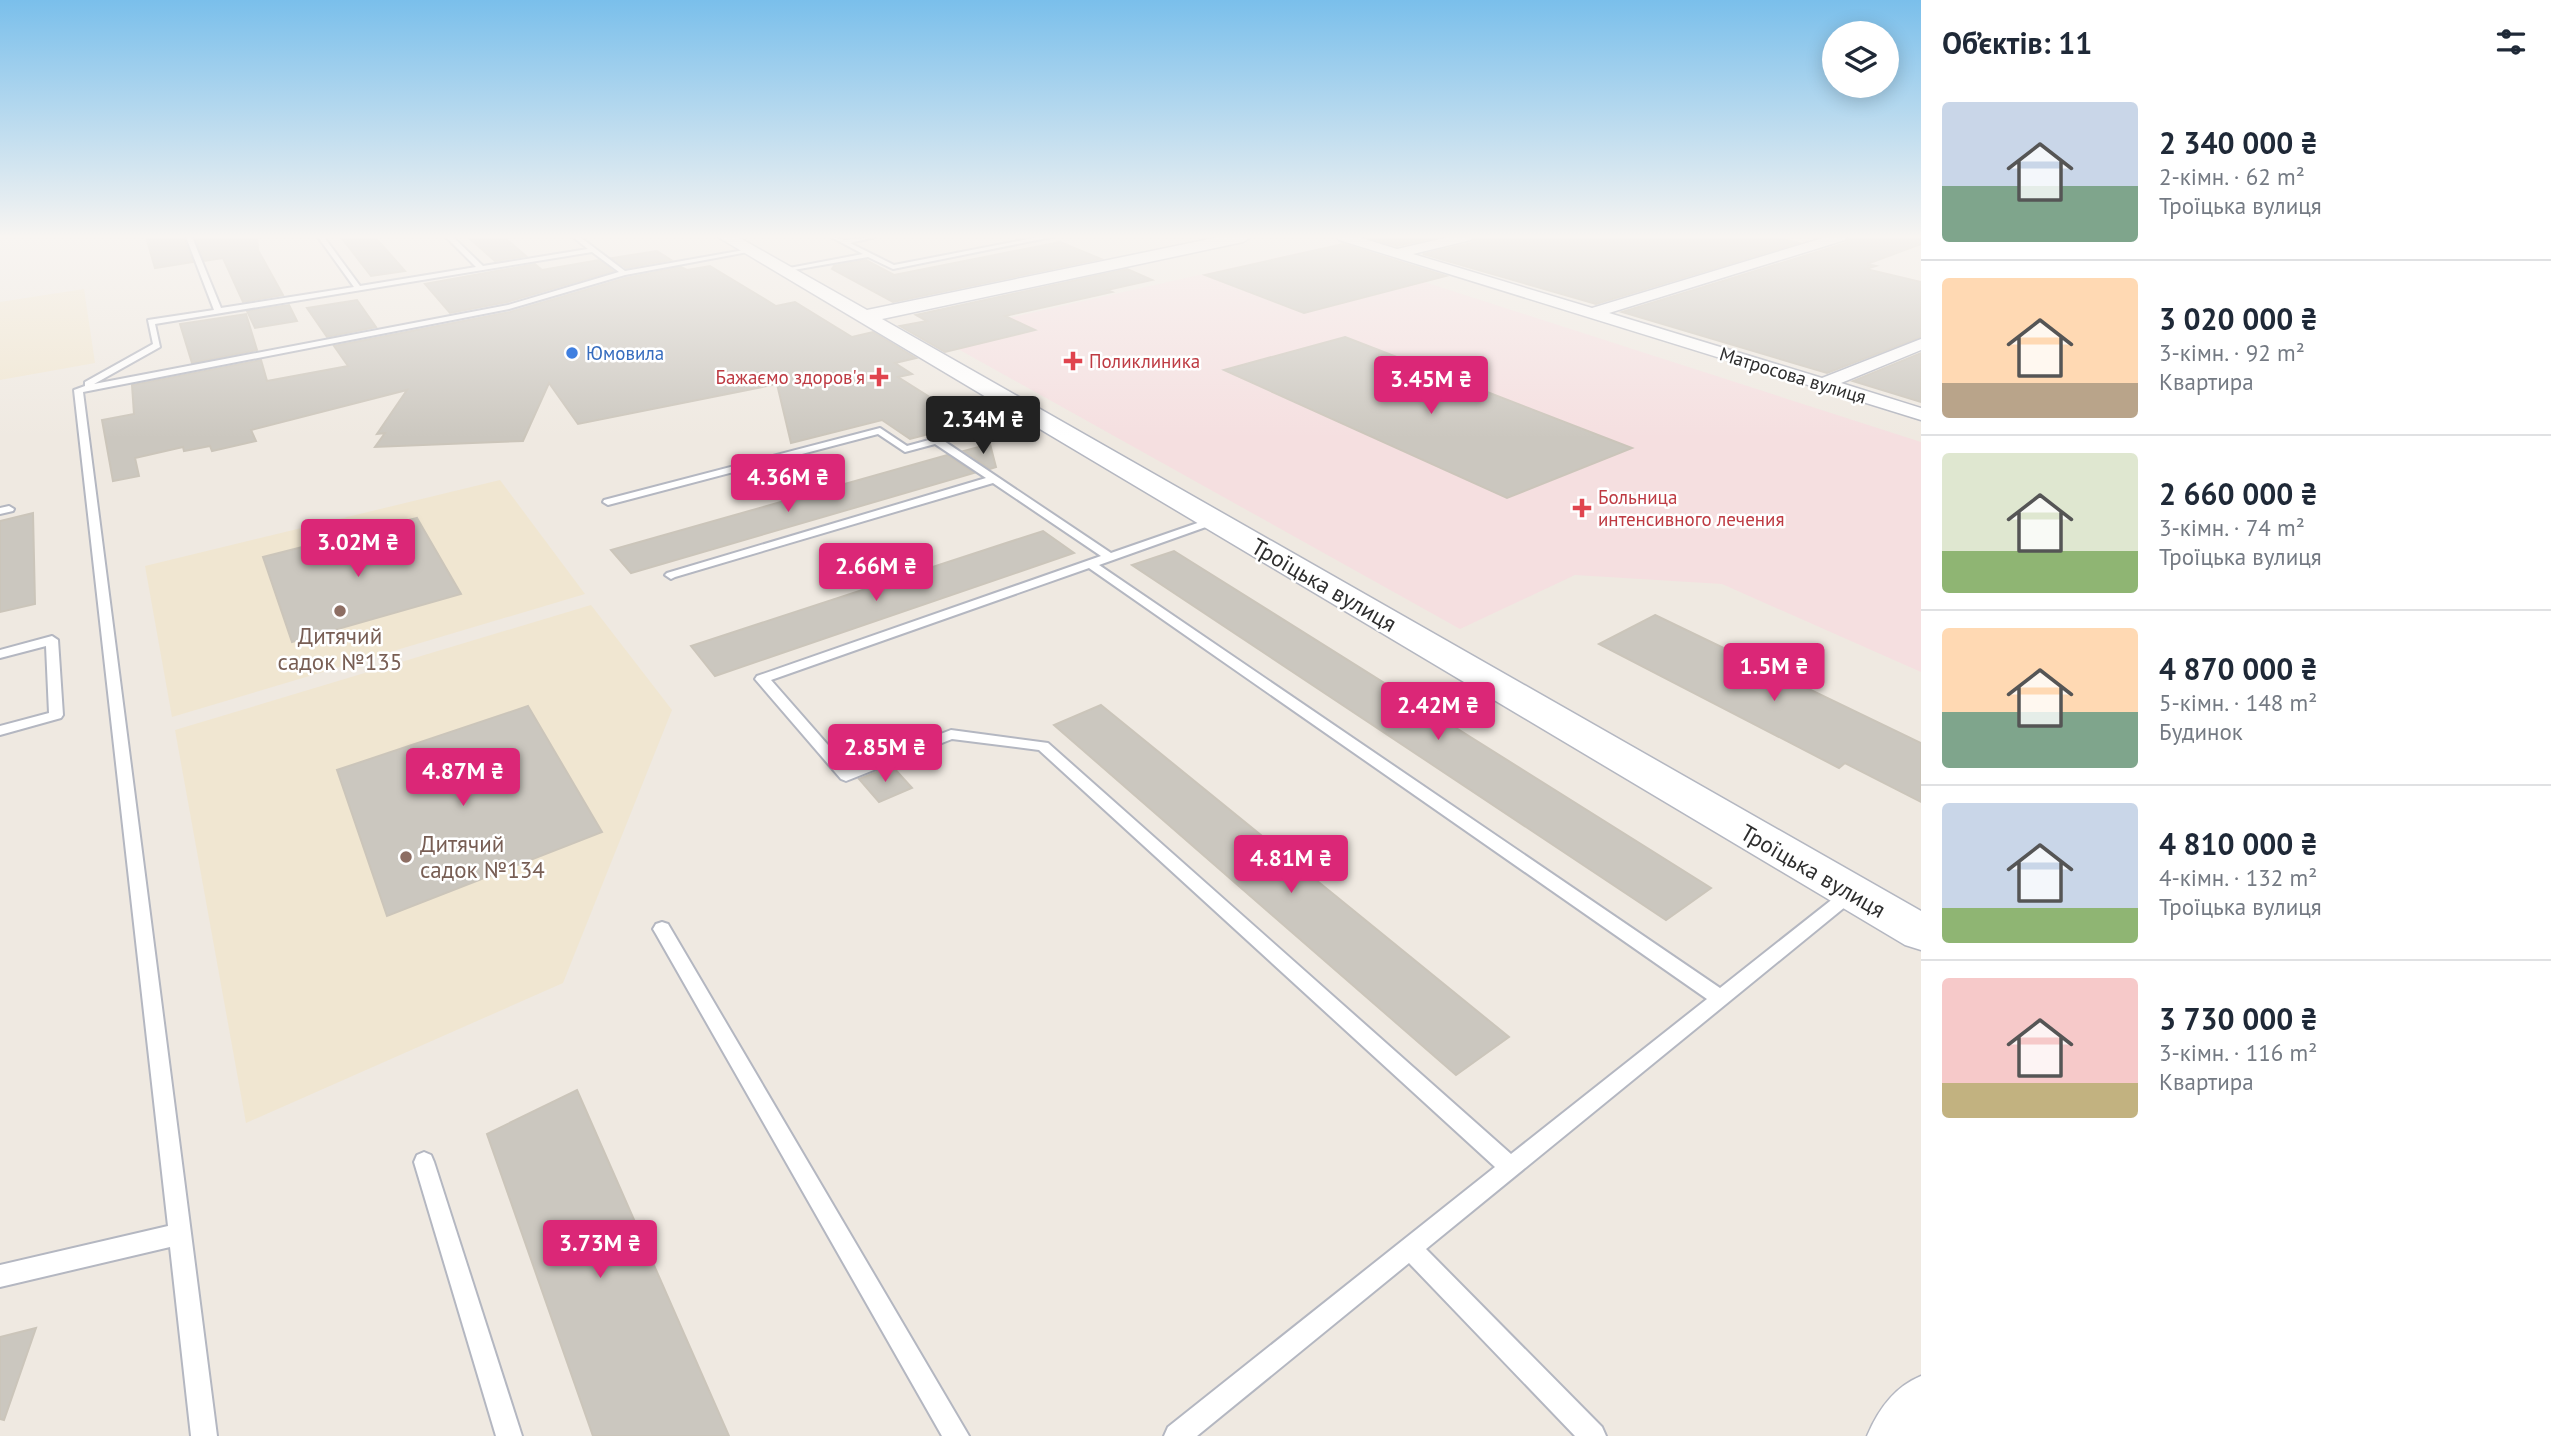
<!DOCTYPE html>
<html lang="uk">
<head>
<meta charset="utf-8">
<style>
  body { margin:0; font-family:"PT Sans",sans-serif; background:#f2f2f3; color:#1f2937; height:100vh; display:flex; flex-direction:column; font-size:26px; white-space:nowrap }
  * { box-sizing:border-box; margin:0 }
  p { font-size:23px; color:#747a83 }
  .icon { flex:none; width:38px; height:38px; fill:none; stroke:currentColor; stroke-width:2; stroke-linecap:round; stroke-linejoin:round }
  .map { position:relative; flex:1; overflow:hidden }
  .sheet { display:flex; flex-direction:column; background:#fff; width:630px }
  .sheet>* { flex:none }
  .buttons { position:absolute; left:1822px; top:21px; display:grid; gap:14px }
  .buttons a { display:grid; place-items:center; width:77px; height:77px; border-radius:50%; background:#fff; box-shadow:0 4px 18px #0003; font-size:35px }
  .price { position:absolute; translate:-50% -60px; padding:0 16px; border-radius:7px; background:#db2777; color:#fff; font-size:23px; line-height:46px; filter:drop-shadow(0 2px 4px #0008) }
  .price::after { content:''; position:absolute; left:50%; top:42px; width:21px; height:16px; margin-left:-10px; background:inherit; clip-path:polygon(0 0,100% 0,50% 100%) }
  .price.active { background:#222; color:#fff }
  ul { padding:0; list-style:none }
  li { display:flex; align-items:center; gap:21px; height:175px; padding:0 21px }
  li+li { border-top:2px solid #e0e1e3 }
  li span { display:grid; place-items:center; flex:none; width:196px; height:140px; border-radius:7px; color:#555 }
  li>.icon { margin-inline-start:auto }
  span .icon { width:84px; height:84px; fill:#fffc; stroke-width:1 }
  li b { font-size:30px }
  h2 { display:flex; justify-content:space-between; align-items:center; height:84px; padding:0 21px; font-size:30px }
  main { display:flex; flex:1; min-height:0 }
  .map>svg:first-child { display:block }
  .education { fill:#f0e6d1 }
  .medical { fill:#f5dfe0 }
  .building { fill:#cbc7bf; stroke:#cbc5ba; stroke-width:2 }
  .lines { fill:none; stroke-linecap:round; stroke-linejoin:round }
  .service-casing { stroke:#b4b7c1; stroke-width:4 }
  .minor-casing { stroke:#b4b7c1; stroke-width:3 }
  .tertiary-casing { stroke:#b4b7c1; stroke-width:3 }
  .service { fill:#fff; fill-rule:evenodd }
  .minor { fill:#fff; fill-rule:evenodd }
  .tertiary { fill:#fff; fill-rule:evenodd }
  .shop-dot { fill:#3f7fe0; stroke:#fff; stroke-width:2.5 }
  .health-dot { fill:#e0444e; stroke:#fff; stroke-width:2.5 }
  .education-dot { fill:#8d6e63; stroke:#fff; stroke-width:2.5 }
  .labels { text-anchor:middle; stroke-width:5; stroke-linejoin:round; paint-order:stroke }
  .far-shop-label { font-size:19px; fill:#366cbe; stroke:#fff; text-anchor:start }
  .far-health-label { font-size:19px; fill:#be3a42; stroke:#fff; text-anchor:start }
  .far-street-label { font-size:19px; fill:#2e2e2e; stroke:#fff }
  .street-label { font-size:23px; fill:#2e2e2e; stroke:#fff }
  .education-label { font-size:23px; fill:#785e54; stroke:#fff }
</style>
</head>
<body>
<main>
<div class="map">
<svg width="1921" height="1436" viewBox="0 0 1921 1436">
  <rect width="100%" height="100%" fill="#efe9e1"/>
  <g class="education">
    <path d="M84 289 95 363 0 380V302Z"/>
    <path d="M500 480 585 594 172 717 145 566Z"/>
    <path d="M591 605 672 710 563 983 246 1123 175 730Z"/>
  </g>
  <path class="medical" d="M1319 248 1921 442V672L1722 584 1575 575 1460 629 933 335Z"/>
  <g class="building">
    <path d="M146 237H184L193 262 155 268Z"/>
    <path d="M195 237H257L258 250 283 295 243 302 223 258 204 261Z"/>
    <path d="M341 237H375L405 271 371 276Z"/>
    <path d="M468 237H504L526 256 495 261Z"/>
    <path d="M1373 237H1438L1397 246 1369 238Z"/>
    <path d="M1476 237H1775L1799 243 1596 304 1423 254 1472 243Z"/>
    <path d="M1850 237H1921V244L1867 264 1876 266 1866 269 1921 282V337L1827 373 1622 312 1846 243Z"/>
    <path d="M1060 242 1101 259 893 302 832 269 834 266 866 260 894 275Z"/>
    <path d="M1343 244 1446 276 1304 313 1205 275Z"/>
    <path d="M657 251 671 260 626 268 612 258Z"/>
    <path d="M599 260 613 271 507 302 450 313 425 284 535 264 542 270Z"/>
    <path d="M710 266 776 306 795 302 852 337 873 332 916 358 895 363 912 374 898 377 971 423 910 439 882 420 791 443 777 384 578 424 549 383 523 441 375 447 385 433 377 434 407 390 251 430 256 441 212 451 210 446 184 451 183 447 135 458 139 476 113 481 102 420 134 414 132 385 261 360 267 381 348 366 334 346 510 312 626 278 681 267 687 270Z"/>
    <path d="M1127 269 1152 280 1107 290 1112 292 1005 316 1035 330 945 352 900 326 927 321 916 315Z"/>
    <path d="M357 300 376 327 327 337 307 308Z"/>
    <path d="M289 305 297 321 255 328 247 311Z"/>
    <path d="M246 314 257 350 192 363 180 324Z"/>
    <path d="M1345 337 1469 385 1632 448 1507 498 1224 370Z"/>
    <path d="M1921 353V402L1853 381Z"/>
    <path d="M990 444 996 467 990 469 964 451Z"/>
    <path d="M947 455 974 473 631 573 611 550Z"/>
    <path d="M33 513 35 604 0 612V521Z"/>
    <path d="M417 518 461 594 292 642 263 557Z"/>
    <path d="M1043 531 1074 553 715 676 691 646Z"/>
    <path d="M1174 551 1711 888 1666 920 1132 565Z"/>
    <path d="M1655 615 1921 743V802L1845 763 1839 768 1599 644Z"/>
    <path d="M1101 705 1509 1037 1456 1075 1054 725Z"/>
    <path d="M528 706 602 832 387 916 337 770Z"/>
    <path d="M892 766 912 788 879 802 859 779Z"/>
    <path d="M577 1090 729 1436H593L487 1134Z"/>
    <path d="M36 1328 4 1420 0 1419V1337Z"/>
  </g>
  <g class="lines">
    <defs>
      <g id="service">
        <path d="M186 237H192L221 308 354 287 318 237H324L360 286 476 267 446 237H453L483 266 588 249 573 237H580L625 271 750 249 753 251 625 275 509 309 83 392 217 1436H191L170 1247 0 1287V1265L168 1226 74 390 85 386V382L153 344 148 320 214 310ZM592 252 619 272 508 305 94 384 160 347 155 324Z"/>
        <path d="M831 237 845 240 875 237 850 243 894 265 1039 237H1052L893 269 868 257 782 272 784 269 863 254Z"/>
        <path d="M1028 413 1036 415 944 441 1111 553 1209 519H1217V523L1099 565 1720 988 1844 890 1850 888 1856 890 1858 894 1856 898 1426 1249 1602 1427 1606 1436H1575L1409 1263 1197 1436H1164L1168 1427 1495 1167 1039 750 952 739 846 781 841 779 755 679 757 676 1101 556 993 483 675 577 671 579 665 575 667 573 986 478 935 444 905 452 878 434 608 505 603 502 604 500 880 428 907 446ZM1089 568 1707 999 1511 1154 1048 743 951 730 849 769 771 680Z"/>
        <path d="M9 506 14 509 13 511 0 514V508Z"/>
        <path d="M52 636 58 640 63 715 61 718 0 735V726L49 713 46 646 0 658V650Z"/>
        <path d="M662 922 668 924 969 1436H942L656 934 653 929 656 924Z"/>
        <path d="M424 1152 431 1155 434 1162 522 1436H496L414 1162 417 1155Z"/>
      </g>
      <g id="minor">
        <path d="M1337 237H1358L1397 249 1449 237H1473L1471 240 1413 254 1592 308 1826 237H1847L1845 240 1609 313 1822 378 1921 339V350L1841 383 1921 408V420L1339 240Z"/>
        <path d="M1921 1376V1436H1867C1878 1410 1894 1387 1921 1376Z"/>
      </g>
      <path id="tertiary" d="M718 237H738L867 310 1219 237H1251L1243 242 882 319 1921 911V950L1905 945Z"/>
    </defs>
    <use href="#service" class="service-casing"/>
    <use href="#minor" class="minor-casing"/>
    <use href="#tertiary" class="tertiary-casing"/>
    <use href="#service" class="service"/>
    <use href="#minor" class="minor"/>
    <use href="#tertiary" class="tertiary"/>
  </g>
  <linearGradient id="sky" x2="0" y2="1"><stop stop-color="#7abfeb"/><stop offset="0.54" stop-color="#f8f5f2"/><stop offset="1" stop-color="#f8f5f2" stop-opacity="0"/></linearGradient>
  <rect width="1921" height="438" fill="url(#sky)"/>
  <circle class="shop-dot" cx="572" cy="353" r="7"/>
  <g class="health-dot">
    <path d="M1069.5 350.5h7v7h7v7h-7v7h-7v-7h-7v-7h7z"/>
    <path d="M875.5 366.5h7v7h7v7h-7v7h-7v-7h-7v-7h7z"/>
    <path d="M1578.5 497.5h7v7h7v7h-7v7h-7v-7h-7v-7h7z"/>
  </g>
  <g class="education-dot">
    <circle cx="340" cy="611" r="7"/>
    <circle cx="406" cy="857" r="7"/>
  </g>
  <g class="labels">
    <g class="far-shop-label">
      <text x="586" y="360">Юмовила</text>
    </g>
    <g class="far-health-label">
      <text x="1089" y="368">Поликлиника</text>
      <text x="865" y="384" text-anchor="end">Бажаємо здоров'я</text>
      <text x="1598" y="504">Больница<tspan x="1598" dy="22">интенсивного лечения</tspan></text>
    </g>
    <g class="far-street-label">
      <text transform="translate(1793 375) rotate(17)" y="7">Матросова вулиця</text>
    </g>
    <g class="street-label">
      <text transform="translate(1324 585) rotate(30)" y="8">Троїцька вулиця</text>
      <text transform="translate(1813 871) rotate(30)" y="8">Троїцька вулиця</text>
    </g>
    <g class="education-label">
      <text x="340" y="644">Дитячий<tspan x="340" dy="26">садок №135</tspan></text>
      <text x="420" y="852" text-anchor="start">Дитячий<tspan x="420" dy="26">садок №134</tspan></text>
    </g>
  </g>
</svg>
<div class="buttons">
<a><svg class="icon" aria-label="layers" viewBox="0 0 24 24"><path d="M12 4l9 5-9 5-9-5zM3 14l9 5 9-5"/></svg></a>
</div>
<b class="price" style="left:1431px;top:416px">3.45M ₴</b>
<b class="price active" style="left:983px;top:456px">2.34M ₴</b>
<b class="price" style="left:788px;top:514px">4.36M ₴</b>
<b class="price" style="left:358px;top:579px">3.02M ₴</b>
<b class="price" style="left:876px;top:603px">2.66M ₴</b>
<b class="price" style="left:1774px;top:703px">1.5M ₴</b>
<b class="price" style="left:1438px;top:742px">2.42M ₴</b>
<b class="price" style="left:885px;top:784px">2.85M ₴</b>
<b class="price" style="left:463px;top:808px">4.87M ₴</b>
<b class="price" style="left:1291px;top:895px">4.81M ₴</b>
<b class="price" style="left:600px;top:1280px">3.73M ₴</b>
</div>
<section class="sheet">
<h2>Об’єктів: 11<svg class="icon" aria-label="filters" viewBox="0 0 24 24"><path d="M4 7h16M4 17h16"/><circle cx="9" cy="7" r="2"/><circle cx="15" cy="17" r="2"/></svg></h2>
<ul>
<li><span style="background:linear-gradient(#c9d6e8 60%,#7fa58c 0)"><svg class="icon" aria-label="home" viewBox="0 0 24 24"><path d="M3 11l9-7 9 7M6 9v11h12V9"/></svg></span><div><b>2 340 000 ₴</b><p>2-кімн. · 62 m²</p><p>Троїцька вулиця</p></div></li>
<li><span style="background:linear-gradient(#ffd9b3 75%,#b9a48a 0)"><svg class="icon" aria-label="home" viewBox="0 0 24 24"><path d="M3 11l9-7 9 7M6 9v11h12V9"/></svg></span><div><b>3 020 000 ₴</b><p>3-кімн. · 92 m²</p><p>Квартира</p></div></li>
<li><span style="background:linear-gradient(#dfe7d0 70%,#8fb573 0)"><svg class="icon" aria-label="home" viewBox="0 0 24 24"><path d="M3 11l9-7 9 7M6 9v11h12V9"/></svg></span><div><b>2 660 000 ₴</b><p>3-кімн. · 74 m²</p><p>Троїцька вулиця</p></div></li>
<li><span style="background:linear-gradient(#ffd9b3 60%,#7fa58c 0)"><svg class="icon" aria-label="home" viewBox="0 0 24 24"><path d="M3 11l9-7 9 7M6 9v11h12V9"/></svg></span><div><b>4 870 000 ₴</b><p>5-кімн. · 148 m²</p><p>Будинок</p></div></li>
<li><span style="background:linear-gradient(#c9d6e8 75%,#8fb573 0)"><svg class="icon" aria-label="home" viewBox="0 0 24 24"><path d="M3 11l9-7 9 7M6 9v11h12V9"/></svg></span><div><b>4 810 000 ₴</b><p>4-кімн. · 132 m²</p><p>Троїцька вулиця</p></div></li>
<li><span style="background:linear-gradient(#f6c9c9 75%,#c2b280 0)"><svg class="icon" aria-label="home" viewBox="0 0 24 24"><path d="M3 11l9-7 9 7M6 9v11h12V9"/></svg></span><div><b>3 730 000 ₴</b><p>3-кімн. · 116 m²</p><p>Квартира</p></div></li>
</ul>
</section>
</main>
</body>
</html>
